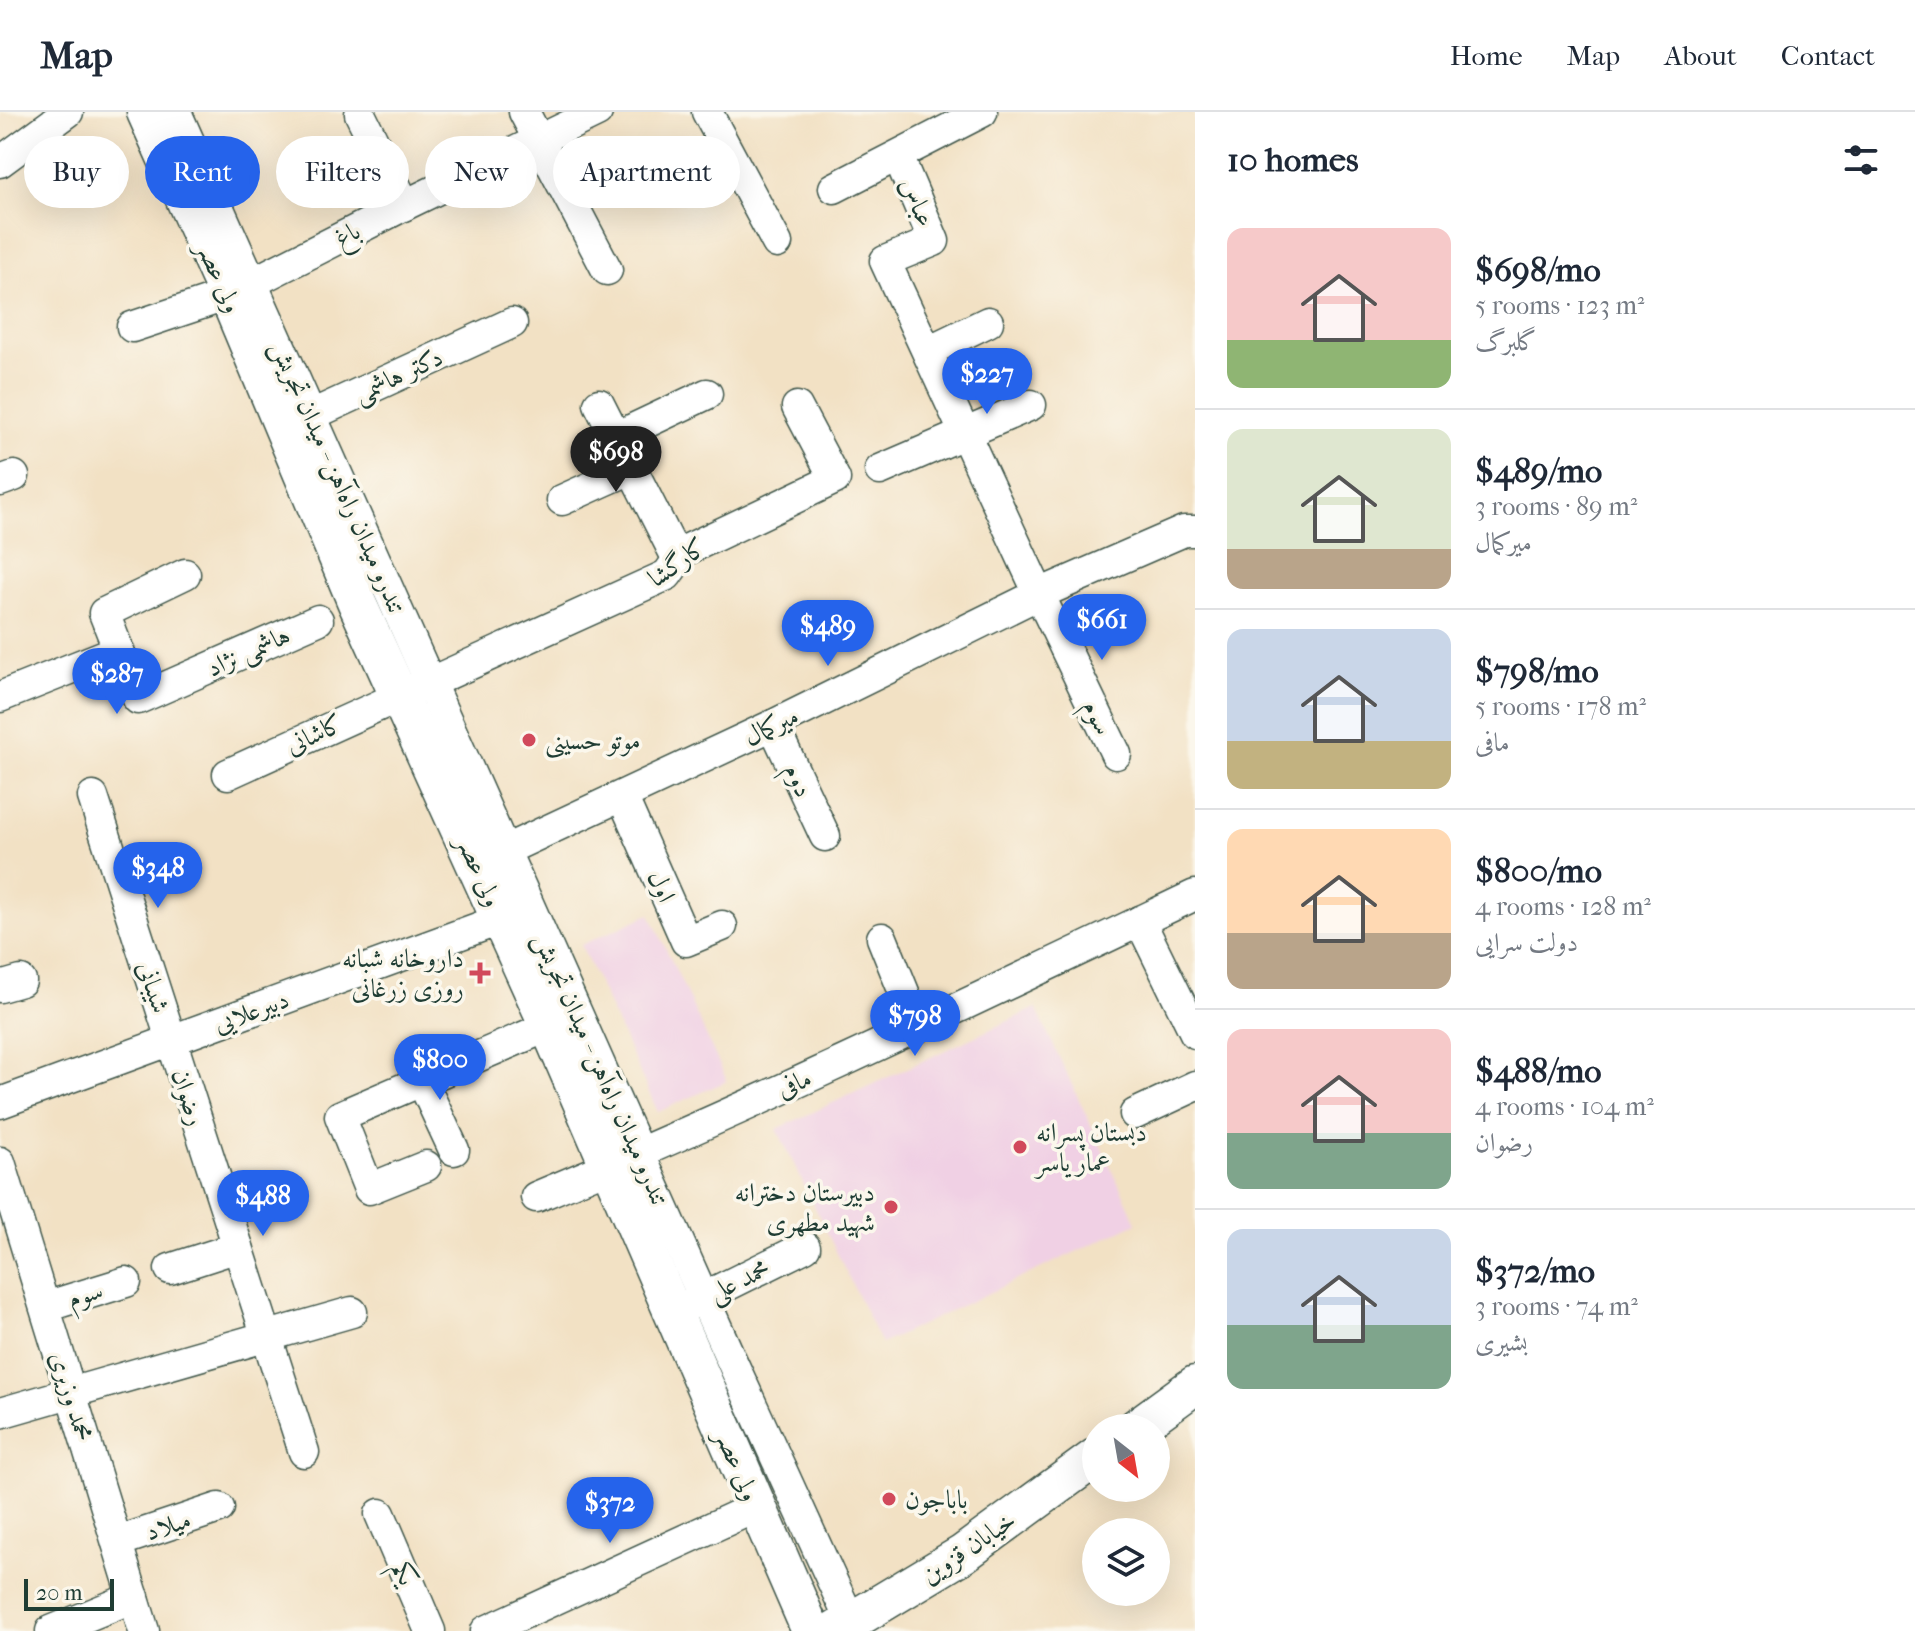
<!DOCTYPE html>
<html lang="en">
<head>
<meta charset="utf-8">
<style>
  body { margin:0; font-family:"IM FELL French Canon",Amiri,serif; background:#f2f2f3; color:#1f2937; height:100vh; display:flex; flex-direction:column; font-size:30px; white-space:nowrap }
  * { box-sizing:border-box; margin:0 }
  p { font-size:26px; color:#747a83 }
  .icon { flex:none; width:44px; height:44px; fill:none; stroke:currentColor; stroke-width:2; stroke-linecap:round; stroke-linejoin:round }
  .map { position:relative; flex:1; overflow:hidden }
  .drawer { display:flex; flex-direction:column; background:#fff; width:720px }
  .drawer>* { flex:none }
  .top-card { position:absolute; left:24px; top:24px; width:760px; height:72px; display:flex; gap:16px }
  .needle { width:52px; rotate:149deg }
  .buttons { position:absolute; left:1082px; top:1302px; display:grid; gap:16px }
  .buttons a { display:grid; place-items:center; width:88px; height:88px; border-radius:50%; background:#fff; box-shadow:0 8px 32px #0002; font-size:40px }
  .scale { position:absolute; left:24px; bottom:20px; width:90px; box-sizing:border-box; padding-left:8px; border:4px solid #1f3d34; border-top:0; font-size:22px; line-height:28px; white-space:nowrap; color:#1f3d34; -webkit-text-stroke:6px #fbf7ec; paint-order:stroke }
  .price { position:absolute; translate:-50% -68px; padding:0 18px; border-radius:28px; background:#2563eb; color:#fff; font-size:26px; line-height:52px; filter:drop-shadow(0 2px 4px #0008) }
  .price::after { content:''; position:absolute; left:50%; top:48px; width:24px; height:18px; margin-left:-12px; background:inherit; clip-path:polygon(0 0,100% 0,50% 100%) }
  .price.selected { background:#222; color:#fff }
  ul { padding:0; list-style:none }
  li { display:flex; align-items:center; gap:24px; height:200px; padding:0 32px }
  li+li { border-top:2px solid #e0e1e3 }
  li span { display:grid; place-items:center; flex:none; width:224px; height:160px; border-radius:16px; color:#555 }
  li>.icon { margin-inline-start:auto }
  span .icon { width:96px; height:96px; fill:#fffc; stroke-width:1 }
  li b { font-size:34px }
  h2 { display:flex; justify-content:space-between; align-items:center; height:96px; padding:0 32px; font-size:34px }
  .pill { padding:0 28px; border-radius:36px; background:#fff; box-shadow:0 8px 32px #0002; font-size:28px; line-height:72px }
  .pill.selected { background:#2563eb; color:#fff }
  header { display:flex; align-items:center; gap:48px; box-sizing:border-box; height:112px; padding:0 40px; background:#fff; border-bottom:2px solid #e0e1e3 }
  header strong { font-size:38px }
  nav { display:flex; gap:44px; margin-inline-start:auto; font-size:28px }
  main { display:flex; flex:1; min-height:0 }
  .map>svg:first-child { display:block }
  .built { fill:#f0d0e4 }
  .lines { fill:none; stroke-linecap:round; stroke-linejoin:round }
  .minor-casing { stroke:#3f564a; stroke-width:33 }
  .major-casing { stroke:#3f564a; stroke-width:41 }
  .minor { stroke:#fff; stroke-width:30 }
  .major { stroke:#fff; stroke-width:38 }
  .poi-dot { fill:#d1495b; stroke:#fbf7ec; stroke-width:3 }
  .labels { text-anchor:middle; stroke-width:7; stroke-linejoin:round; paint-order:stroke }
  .street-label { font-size:26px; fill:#1f3d34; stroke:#fbf7ec }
  .poi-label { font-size:26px; fill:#1f3d34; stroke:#fbf7ec; text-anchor:start }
</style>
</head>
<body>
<header>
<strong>Map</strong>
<nav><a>Home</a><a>Map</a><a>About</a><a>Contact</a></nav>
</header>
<main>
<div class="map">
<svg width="1195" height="1519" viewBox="0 0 1195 1519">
  <rect width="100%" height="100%" fill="#fbf7ec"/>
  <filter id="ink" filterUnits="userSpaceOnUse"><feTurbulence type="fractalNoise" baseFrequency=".0125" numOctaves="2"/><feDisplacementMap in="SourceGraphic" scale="16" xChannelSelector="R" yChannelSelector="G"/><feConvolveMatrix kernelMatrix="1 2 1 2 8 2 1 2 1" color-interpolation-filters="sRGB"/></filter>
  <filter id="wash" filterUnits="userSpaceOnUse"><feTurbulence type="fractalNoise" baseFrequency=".006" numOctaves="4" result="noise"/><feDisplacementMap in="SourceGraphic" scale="32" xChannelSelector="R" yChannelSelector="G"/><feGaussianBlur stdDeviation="1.8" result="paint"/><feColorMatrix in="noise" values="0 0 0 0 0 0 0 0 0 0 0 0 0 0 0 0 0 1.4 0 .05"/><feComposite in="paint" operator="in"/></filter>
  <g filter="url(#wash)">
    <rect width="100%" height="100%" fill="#f2e1c4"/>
    <g class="built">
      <path d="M650 802 727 969 658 1000 581 833Z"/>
      <path d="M1036 896 1137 1111 881 1232 777 1017Z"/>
    </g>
  </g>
  <g filter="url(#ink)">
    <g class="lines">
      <defs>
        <g id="minor">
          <path d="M176 0 730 1245 855 1519"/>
          <path d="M524 0 607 158"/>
          <path d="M707 0 777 131"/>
          <path d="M360 2 405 93"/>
          <path d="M898 44 934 129 885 149 1039 482 1116 642"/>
          <path d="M0 50 68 0"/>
          <path d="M834 76 982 0"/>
          <path d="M132 215 228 183 405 93 597 0"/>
          <path d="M928 239 988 210"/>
          <path d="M599 292 678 448"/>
          <path d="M292 312 512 211"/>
          <path d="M616 325 707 282"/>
          <path d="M880 358 1031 293"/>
          <path d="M0 369 14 364"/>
          <path d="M562 388 633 356"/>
          <path d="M185 462 104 501 138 587 318 508"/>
          <path d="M0 585 118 538"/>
          <path d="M773 613 825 724"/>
          <path d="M228 662 667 463 684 439 835 367 797 295"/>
          <path d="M622 684 686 829 722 814"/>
          <path d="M93 685 304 1340"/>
          <path d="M486 747 773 613 1039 482 1184 419H1195"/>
          <path d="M1140 809 1195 921"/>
          <path d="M882 826 918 915"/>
          <path d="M0 875 21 869"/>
          <path d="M422 969 454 1038"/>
          <path d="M0 991 502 807"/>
          <path d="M1135 1002 1195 974"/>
          <path d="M0 1050 144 1519"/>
          <path d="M426 1054 369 1077 340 1004 549 914"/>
          <path d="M536 1085C759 992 977 887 1195 783"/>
          <path d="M170 1157 238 1135"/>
          <path d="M686 1194 805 1135"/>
          <path d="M45 1195 126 1170"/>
          <path d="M0 1301 352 1200"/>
          <path d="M380 1402 430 1519"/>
          <path d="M117 1430 219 1396"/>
          <path d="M51 1519 134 1485"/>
          <path d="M486 1519 756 1395"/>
        </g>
        <g id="major">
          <path d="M146 0 228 183 357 491 549 914 811 1519"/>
          <path d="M1136 1316 1195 1273"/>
          <path d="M835 1519 963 1442 1096 1345"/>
        </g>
      </defs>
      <use href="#minor" class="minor-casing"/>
      <use href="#major" class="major-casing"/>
      <use href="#minor" class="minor"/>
      <use href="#major" class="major"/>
    </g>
  </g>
  <g class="poi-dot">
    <circle cx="529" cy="628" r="8"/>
    <path d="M476 849h8v8h8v8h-8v8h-8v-8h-8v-8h8z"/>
    <circle cx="1020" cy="1035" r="8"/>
    <circle cx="891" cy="1095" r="8"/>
    <circle cx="889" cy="1387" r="8"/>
  </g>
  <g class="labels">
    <g class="street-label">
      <text transform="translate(918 90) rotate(67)" y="9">عباس</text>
      <text transform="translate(347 122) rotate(-27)" y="9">باغ</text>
      <text transform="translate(220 165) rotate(66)" y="9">ولی عصر</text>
      <text transform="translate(398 263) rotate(-25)" y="9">دکتر هاشمی</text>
      <text transform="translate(339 365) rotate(66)" y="9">تندرو میدان راه‌آهن - میدان تجریش</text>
      <text transform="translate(677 450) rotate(-35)" y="9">کارگشا</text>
      <text transform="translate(248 539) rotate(-24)" y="9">هاشمی نژاد</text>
      <text transform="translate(1098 605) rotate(64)" y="9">سوم</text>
      <text transform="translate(771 614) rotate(-26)" y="9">میرکمال</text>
      <text transform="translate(314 622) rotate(-25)" y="9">کاشانی</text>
      <text transform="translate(799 668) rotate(65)" y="9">دوم</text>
      <text transform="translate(480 759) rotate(66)" y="9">ولی عصر</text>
      <text transform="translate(662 774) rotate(66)" y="9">اول</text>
      <text transform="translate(154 875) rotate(72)" y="9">شیبانی</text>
      <text transform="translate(251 899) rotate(-20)" y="9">دبیرعلایی</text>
      <text transform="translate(602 957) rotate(66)" y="9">تندرو میدان راه‌آهن - میدان تجریش</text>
      <text transform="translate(794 971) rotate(-24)" y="9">مافی</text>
      <text transform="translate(189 985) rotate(72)" y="9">رضوان</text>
      <text transform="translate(739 1168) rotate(-26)" y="9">محمد علی</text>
      <text transform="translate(85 1182) rotate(-17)" y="9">سوم</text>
      <text transform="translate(72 1284) rotate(73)" y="9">محمد وزیری</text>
      <text transform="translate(738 1353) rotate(67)" y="9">ولی عصر</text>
      <text transform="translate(168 1413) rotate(-18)" y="9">میلاد</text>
      <text transform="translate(968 1435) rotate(-34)" y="9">خیابان قزوین</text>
      <text transform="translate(405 1461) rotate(67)" y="9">یکم</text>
    </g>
    <g class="poi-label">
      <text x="545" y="637">موتو حسینی</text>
      <text x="464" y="855" text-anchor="end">داروخانه شبانه<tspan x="464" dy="30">روزی زرغانی</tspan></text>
      <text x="1036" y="1029">دبستان پسرانه<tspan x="1036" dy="30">عمار یاسر</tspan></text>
      <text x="875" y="1089" text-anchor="end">دبیرستان دخترانه<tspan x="875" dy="30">شهید مطهری</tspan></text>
      <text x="905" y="1396">باباجون</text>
    </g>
  </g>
</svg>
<div class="buttons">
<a><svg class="needle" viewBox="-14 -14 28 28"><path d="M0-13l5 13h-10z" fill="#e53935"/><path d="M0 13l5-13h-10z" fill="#747a83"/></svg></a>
<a><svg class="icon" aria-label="layers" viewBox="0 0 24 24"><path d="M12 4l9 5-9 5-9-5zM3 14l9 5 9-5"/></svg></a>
</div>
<div class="scale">20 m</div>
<b class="price" style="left:987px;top:304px">$227</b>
<b class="price selected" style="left:616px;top:382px">$698</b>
<b class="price" style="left:1102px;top:550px">$661</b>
<b class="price" style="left:828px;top:556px">$489</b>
<b class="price" style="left:117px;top:604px">$287</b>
<b class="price" style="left:158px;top:798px">$348</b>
<b class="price" style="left:915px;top:946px">$798</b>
<b class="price" style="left:440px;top:990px">$800</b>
<b class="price" style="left:263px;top:1126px">$488</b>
<b class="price" style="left:610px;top:1433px">$372</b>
<div class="top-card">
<a class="pill">Buy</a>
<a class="pill selected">Rent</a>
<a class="pill">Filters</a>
<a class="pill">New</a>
<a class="pill">Apartment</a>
</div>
</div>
<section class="drawer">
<h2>10 homes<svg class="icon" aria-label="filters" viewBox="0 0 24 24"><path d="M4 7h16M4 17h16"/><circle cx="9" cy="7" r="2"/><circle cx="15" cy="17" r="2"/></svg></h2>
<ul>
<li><span style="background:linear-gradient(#f6c9c9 70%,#8fb573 0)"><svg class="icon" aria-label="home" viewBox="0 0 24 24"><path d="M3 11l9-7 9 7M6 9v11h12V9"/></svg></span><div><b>$698/mo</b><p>5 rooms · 123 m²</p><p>گلبرگ</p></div></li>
<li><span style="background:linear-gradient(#dfe7d0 75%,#b9a48a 0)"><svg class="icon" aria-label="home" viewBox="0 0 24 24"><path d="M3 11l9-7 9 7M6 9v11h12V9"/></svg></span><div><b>$489/mo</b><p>3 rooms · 89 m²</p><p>میرکمال</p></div></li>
<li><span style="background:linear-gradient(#c9d6e8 70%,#c2b280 0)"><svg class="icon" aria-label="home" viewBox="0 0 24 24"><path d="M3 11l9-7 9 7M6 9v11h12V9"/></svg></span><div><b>$798/mo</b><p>5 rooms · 178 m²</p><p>مافی</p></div></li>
<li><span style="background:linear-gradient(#ffd9b3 65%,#b9a48a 0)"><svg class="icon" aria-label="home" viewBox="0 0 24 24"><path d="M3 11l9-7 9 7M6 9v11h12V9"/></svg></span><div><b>$800/mo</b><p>4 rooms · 128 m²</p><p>دولت سرایی</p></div></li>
<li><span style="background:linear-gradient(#f6c9c9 65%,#7fa58c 0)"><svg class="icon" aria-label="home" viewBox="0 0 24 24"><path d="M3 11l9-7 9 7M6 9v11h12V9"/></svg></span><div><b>$488/mo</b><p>4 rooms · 104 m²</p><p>رضوان</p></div></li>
<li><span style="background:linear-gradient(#c9d6e8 60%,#7fa58c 0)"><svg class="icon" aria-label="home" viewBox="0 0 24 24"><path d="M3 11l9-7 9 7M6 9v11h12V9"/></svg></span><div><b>$372/mo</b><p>3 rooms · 74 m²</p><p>بشیری</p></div></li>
</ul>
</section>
</main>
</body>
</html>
